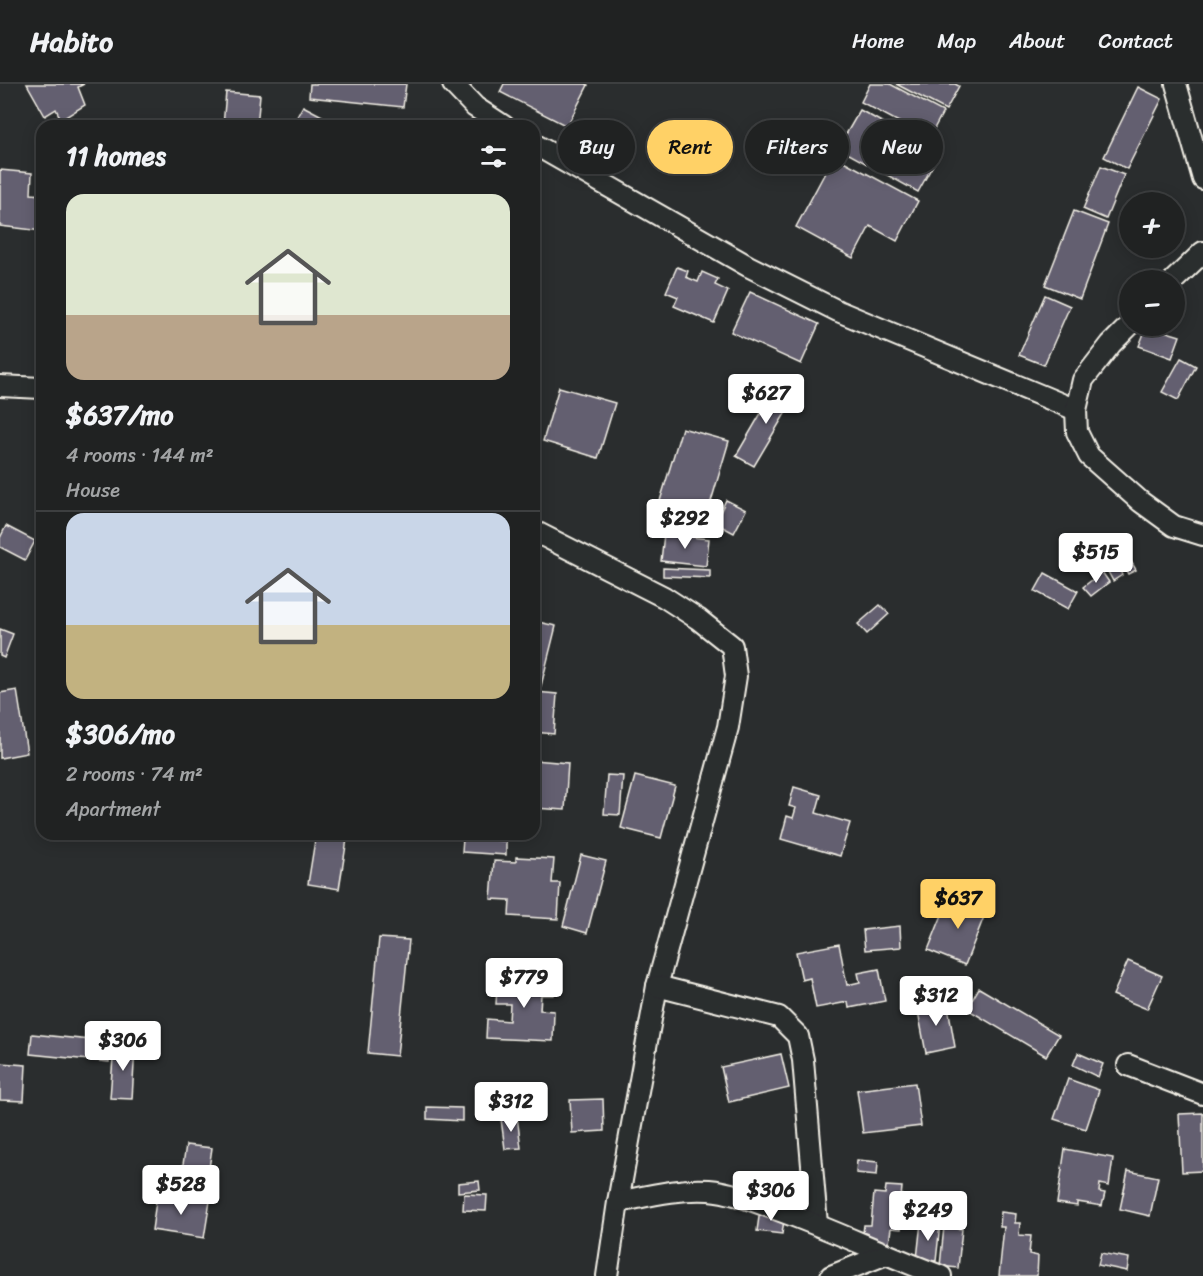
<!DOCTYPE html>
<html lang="en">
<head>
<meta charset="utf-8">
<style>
  body { margin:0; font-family:Sriracha,sans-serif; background:#2d2f2f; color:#f1f3f6; height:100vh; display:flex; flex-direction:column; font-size:22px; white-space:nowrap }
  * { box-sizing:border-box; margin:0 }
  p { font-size:20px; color:#a2a4a5 }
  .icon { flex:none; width:33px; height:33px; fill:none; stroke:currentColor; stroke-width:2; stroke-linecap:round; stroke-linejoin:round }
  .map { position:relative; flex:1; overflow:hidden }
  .panel { position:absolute; left:36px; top:36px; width:504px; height:720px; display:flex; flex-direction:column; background:#202222; border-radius:18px; box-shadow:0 3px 15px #0003,0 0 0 2px #3d3f40 }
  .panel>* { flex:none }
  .top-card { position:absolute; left:558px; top:36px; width:555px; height:54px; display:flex; gap:12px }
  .tools { position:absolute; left:1119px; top:108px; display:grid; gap:12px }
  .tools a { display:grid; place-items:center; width:66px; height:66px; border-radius:50%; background:#202222; box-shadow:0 3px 15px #0003,0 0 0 2px #3d3f40; font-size:30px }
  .price { position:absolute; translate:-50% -51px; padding:0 14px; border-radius:6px; background:#fff; color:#222; font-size:20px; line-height:39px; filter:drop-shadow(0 2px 3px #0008) }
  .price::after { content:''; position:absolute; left:50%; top:36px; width:18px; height:14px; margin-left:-9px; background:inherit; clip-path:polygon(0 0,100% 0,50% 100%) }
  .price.selected { background:#ffd166; color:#111 }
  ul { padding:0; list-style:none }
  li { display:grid; align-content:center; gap:12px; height:318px; padding:0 30px }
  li+li { border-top:2px solid #3d3f40 }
  li span { display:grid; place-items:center; height:186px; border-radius:18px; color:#555 }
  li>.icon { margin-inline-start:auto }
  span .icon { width:108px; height:108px; fill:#fffc; stroke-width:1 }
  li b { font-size:26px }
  h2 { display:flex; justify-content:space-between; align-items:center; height:72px; padding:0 30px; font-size:26px }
  .chip { padding:0 21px; border-radius:27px; background:#202222; box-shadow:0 3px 15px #0003,0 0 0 2px #3d3f40; font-size:21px; line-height:54px }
  .chip.selected { background:#ffd166; color:#111 }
  header { display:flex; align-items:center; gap:36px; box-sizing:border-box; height:84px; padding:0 30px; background:#202222; border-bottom:2px solid #3d3f40 }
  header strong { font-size:28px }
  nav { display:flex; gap:33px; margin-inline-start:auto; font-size:21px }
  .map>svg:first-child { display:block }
  .building { fill:#645e6f; stroke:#f4f1e8; stroke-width:1.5 }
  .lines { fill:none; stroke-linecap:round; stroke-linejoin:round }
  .street-casing { stroke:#f4f1e8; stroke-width:24 }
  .street { stroke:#2a2d2e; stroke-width:20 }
</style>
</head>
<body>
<header>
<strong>Habito</strong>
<nav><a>Home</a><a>Map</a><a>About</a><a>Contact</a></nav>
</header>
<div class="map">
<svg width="1203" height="1192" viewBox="0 0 1203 1192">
  <rect width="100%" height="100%" fill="#2a2d2e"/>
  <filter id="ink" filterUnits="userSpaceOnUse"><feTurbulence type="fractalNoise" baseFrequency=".0167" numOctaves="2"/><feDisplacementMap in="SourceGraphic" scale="12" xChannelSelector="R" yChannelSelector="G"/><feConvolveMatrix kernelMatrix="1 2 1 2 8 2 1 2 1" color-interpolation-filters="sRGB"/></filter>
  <g filter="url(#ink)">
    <g class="building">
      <path d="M27 0H84L78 3 85 21 61 36 56 25 45 32Z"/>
      <path d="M310 0H406L403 23 309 13Z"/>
      <path d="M504 0H586L588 1 567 42 500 8Z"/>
      <path d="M870 0H890L943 28 929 54 861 18Z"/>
      <path d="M896 0H955L959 2 946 26Z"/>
      <path d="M1138 3 1162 15 1127 85 1104 73Z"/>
      <path d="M226 8 260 11 257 42H223Z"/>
      <path d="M303 22 341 42H292Z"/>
      <path d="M860 26 939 70 918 108 838 64Z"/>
      <path d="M834 72 918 117 897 157 870 142 853 174 796 143Z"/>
      <path d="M1101 82 1124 91 1106 135 1083 125Z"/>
      <path d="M0 86 32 89 31 110 42 111V147L0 142Z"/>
      <path d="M1074 127 1108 140 1080 215 1045 201Z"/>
      <path d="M677 183 688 187 686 193 698 198 702 188 718 195 715 201 728 207 714 239 674 222 678 213 666 208Z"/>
      <path d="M750 208 819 240 801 280 731 248Z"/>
      <path d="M1045 211 1070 222 1044 281 1019 271Z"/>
      <path d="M1147 242 1180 252 1172 274 1139 262Z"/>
      <path d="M1181 274 1196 282 1178 316 1162 308Z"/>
      <path d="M778 300 796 311 754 382 736 372Z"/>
      <path d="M559 303 615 319 598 374 543 357Z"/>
      <path d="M682 344 729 357 707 431 660 417Z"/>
      <path d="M726 416 746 426 734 449 715 439Z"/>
      <path d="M6 442 35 457 25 476 0 463V454Z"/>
      <path d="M664 450 709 455 706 482 661 477Z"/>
      <path d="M1120 458 1136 486 1128 490 1112 463Z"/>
      <path d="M1107 464 1122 491 1113 497 1098 469Z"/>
      <path d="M663 484 710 486V494L663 492Z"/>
      <path d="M1102 488 1109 498 1091 512 1083 503Z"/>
      <path d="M1045 489 1078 507 1068 525 1035 507Z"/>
      <path d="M880 521 889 530 867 550 858 540Z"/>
      <path d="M534 537 556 542 541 602 534 601Z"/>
      <path d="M0 545 13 550 4 574 0 572Z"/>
      <path d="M17 606 27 669 0 674V609Z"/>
      <path d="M536 608 557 610 554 650 534 648Z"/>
      <path d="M534 676 568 679 565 726 534 724Z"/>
      <path d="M607 691 623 692 620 731 604 730Z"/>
      <path d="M635 692 675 702 661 754 621 744Z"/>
      <path d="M794 703 821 711 816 729 850 739 840 772 781 755 787 732 793 734 796 724 789 722Z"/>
      <path d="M316 750 347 755 339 805 308 800Z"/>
      <path d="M463 754 506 757V771L462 768Z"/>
      <path d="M581 771 606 777 587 849 563 842Z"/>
      <path d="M516 773 554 775 552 799H560L558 835 509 832 510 816 491 815 494 777 516 778Z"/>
      <path d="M950 811 987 825 965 881 928 866Z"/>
      <path d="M900 842 901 863 865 866 863 846Z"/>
      <path d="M379 854 409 856 397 972 368 969Z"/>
      <path d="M839 860 847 901 860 898 858 889 879 885 885 917 849 924 848 918 816 924 810 894 802 896 796 868Z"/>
      <path d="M1128 877 1162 892 1147 925 1113 911Z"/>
      <path d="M504 890 555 893 554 911H541L540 926 554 927 553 957 486 954 487 935 509 937 510 920H496L497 904H504Z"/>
      <path d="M979 904 1059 951 1046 972 967 925Z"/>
      <path d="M947 917 955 963 926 969 917 922Z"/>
      <path d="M32 950 110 958 109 978 30 970Z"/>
      <path d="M114 961 135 963 132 1015 110 1014Z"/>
      <path d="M1078 969 1103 980 1098 993 1073 981Z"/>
      <path d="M781 970 789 1004 729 1018 721 983Z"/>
      <path d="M0 979 26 981 24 1017 0 1016Z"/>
      <path d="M1068 995 1099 1006 1086 1045 1054 1035Z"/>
      <path d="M915 999 921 1042 863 1049 857 1006Z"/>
      <path d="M603 1015 604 1047 572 1049 570 1016Z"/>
      <path d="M427 1023 462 1024V1037L427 1035Z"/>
      <path d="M1203 1029V1087L1182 1088 1179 1030Z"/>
      <path d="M517 1032 521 1064 505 1065 501 1035Z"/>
      <path d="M186 1061 212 1064 208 1091 182 1087Z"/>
      <path d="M1065 1065 1113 1074 1109 1102 1100 1100 1099 1108 1105 1109 1102 1122 1077 1118V1122L1057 1119Z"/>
      <path d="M857 1076 878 1078 877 1091 856 1089Z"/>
      <path d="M1128 1087 1158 1093 1150 1132 1120 1125Z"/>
      <path d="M479 1097 480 1106 458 1108V1099Z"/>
      <path d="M886 1102 902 1103 901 1114 912 1115 911 1131 903 1130 901 1145 891 1144 889 1159 862 1157 864 1141H871L874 1109 885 1110Z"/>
      <path d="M157 1110 210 1117 204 1154 152 1146Z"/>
      <path d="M464 1110 487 1111 486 1127 463 1126Z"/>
      <path d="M760 1126 785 1129 782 1150 757 1147Z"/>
      <path d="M1001 1128 1016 1130 1015 1139H1020L1019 1151 1031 1152 1029 1170 1038 1172 1037 1192H999L1004 1143H1000Z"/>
      <path d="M921 1138 940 1140 936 1177 917 1175Z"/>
      <path d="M944 1143 962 1145 958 1184 940 1182Z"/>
      <path d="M1101 1169 1129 1174 1127 1187 1098 1181Z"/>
    </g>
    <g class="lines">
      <defs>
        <g id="street">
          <path d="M453 0 475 23 504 42"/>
          <path d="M1176 0 1203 95"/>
          <path d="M534 60 748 182 838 227 1076 326"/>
          <path d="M1174 196 1203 168"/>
          <path d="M1130 241 1111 260 1083 296 1076 326 1077 348 1089 372 1141 418 1174 442 1203 451"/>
          <path d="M0 302 42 304"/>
          <path d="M534 447 664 513 698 535 732 562 736 592 728 643 657 902 618 1118 607 1192"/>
          <path d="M657 902 779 933 798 952 803 976 817 1140"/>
          <path d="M1128 981 1203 1010"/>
          <path d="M618 1118C648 1112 678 1104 709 1106 732 1108 753 1117 775 1125 831 1145 885 1171 941 1192"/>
          <path d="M831 1192 884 1171"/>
        </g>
      </defs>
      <use href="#street" class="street-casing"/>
      <use href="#street" class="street"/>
    </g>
  </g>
</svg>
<div class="tools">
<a>+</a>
<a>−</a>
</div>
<b class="price" style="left:766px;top:341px">$627</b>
<b class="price" style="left:685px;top:466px">$292</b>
<b class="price" style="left:1096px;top:500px">$515</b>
<b class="price selected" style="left:958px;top:846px">$637</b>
<b class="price" style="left:524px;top:925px">$779</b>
<b class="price" style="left:936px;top:943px">$312</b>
<b class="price" style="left:123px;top:988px">$306</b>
<b class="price" style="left:511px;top:1049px">$312</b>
<b class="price" style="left:181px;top:1132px">$528</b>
<b class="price" style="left:771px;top:1138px">$306</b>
<b class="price" style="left:928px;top:1158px">$249</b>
<div class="top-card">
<a class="chip">Buy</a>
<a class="chip selected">Rent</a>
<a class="chip">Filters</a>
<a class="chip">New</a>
</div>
<section class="panel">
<h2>11 homes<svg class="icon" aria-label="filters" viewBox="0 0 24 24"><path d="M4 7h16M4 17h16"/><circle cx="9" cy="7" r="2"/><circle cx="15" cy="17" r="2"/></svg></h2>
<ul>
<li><span style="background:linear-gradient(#dfe7d0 65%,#b9a48a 0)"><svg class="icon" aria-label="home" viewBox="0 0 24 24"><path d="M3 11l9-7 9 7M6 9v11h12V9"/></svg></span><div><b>$637/mo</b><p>4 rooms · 144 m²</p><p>House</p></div></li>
<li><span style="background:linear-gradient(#c9d6e8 60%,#c2b280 0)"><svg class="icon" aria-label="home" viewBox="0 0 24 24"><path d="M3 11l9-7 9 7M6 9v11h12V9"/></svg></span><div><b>$306/mo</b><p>2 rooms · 74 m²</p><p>Apartment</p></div></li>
</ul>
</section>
</div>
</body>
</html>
